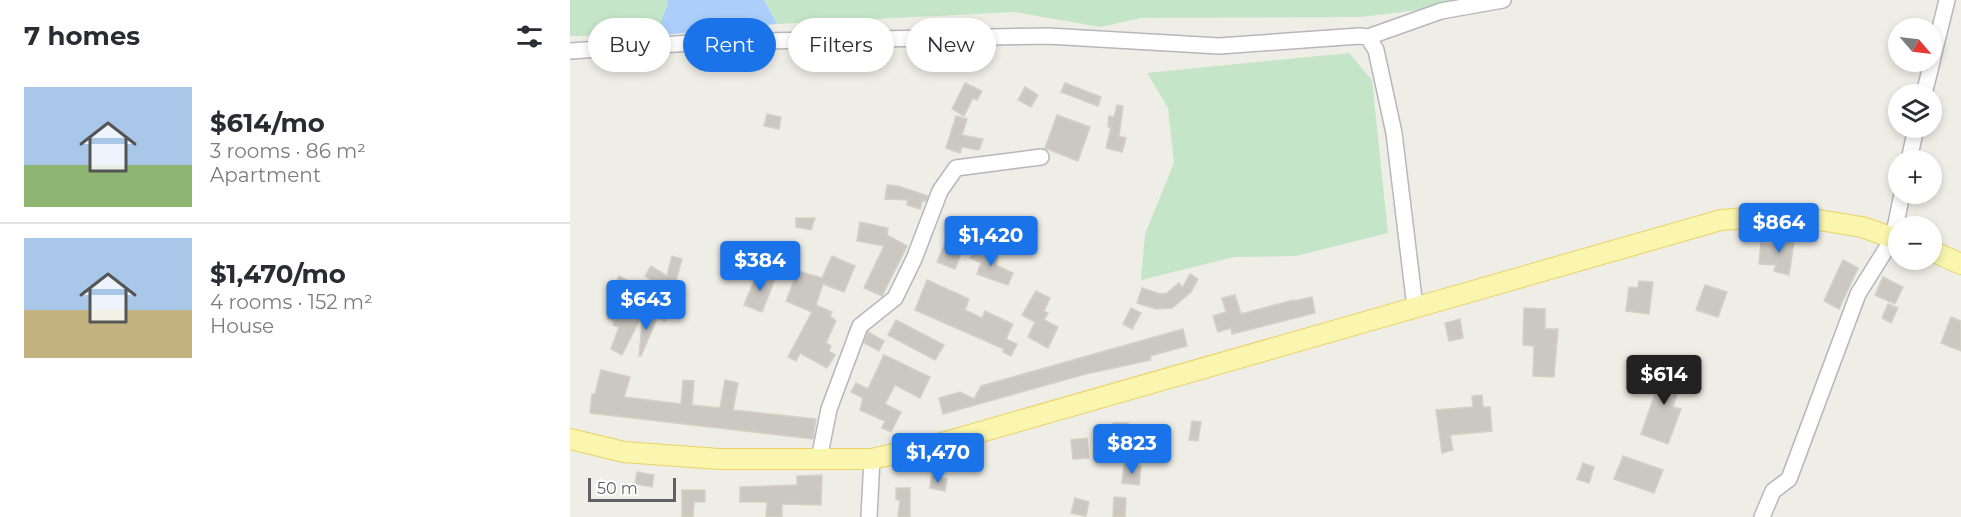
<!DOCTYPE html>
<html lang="en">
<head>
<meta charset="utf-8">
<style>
  body { margin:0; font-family:Montserrat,sans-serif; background:#f7f7f7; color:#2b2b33; height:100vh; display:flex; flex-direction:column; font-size:22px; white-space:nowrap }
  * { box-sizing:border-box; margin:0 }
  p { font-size:20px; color:#7c7c81 }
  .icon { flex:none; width:33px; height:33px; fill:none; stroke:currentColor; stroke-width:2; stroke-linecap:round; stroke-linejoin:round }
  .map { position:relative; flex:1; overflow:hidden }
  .panel { display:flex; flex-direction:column; background:#fff; width:570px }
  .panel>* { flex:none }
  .hud { position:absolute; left:18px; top:18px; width:570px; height:54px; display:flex; gap:12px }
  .needle { width:39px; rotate:118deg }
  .controls { position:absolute; left:1318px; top:18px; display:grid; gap:12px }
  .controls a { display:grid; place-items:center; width:54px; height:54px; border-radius:50%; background:#fff; box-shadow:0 3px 9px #0003; font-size:30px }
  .scale { position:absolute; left:18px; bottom:15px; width:88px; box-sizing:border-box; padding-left:6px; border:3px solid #5e6065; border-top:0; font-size:16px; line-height:21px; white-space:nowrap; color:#5e6065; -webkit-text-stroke:4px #fff; paint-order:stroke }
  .price { position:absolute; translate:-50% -51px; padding:0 14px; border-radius:6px; background:#1a73e8; color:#fff; font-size:20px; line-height:39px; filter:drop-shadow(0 2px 3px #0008) }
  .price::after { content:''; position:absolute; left:50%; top:36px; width:18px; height:14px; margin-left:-9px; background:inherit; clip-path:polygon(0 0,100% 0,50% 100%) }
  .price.active { background:#222; color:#fff }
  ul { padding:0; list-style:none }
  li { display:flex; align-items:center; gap:18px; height:150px; padding:0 24px }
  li+li { border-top:2px solid #e1e1e2 }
  li span { display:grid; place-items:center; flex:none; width:168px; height:120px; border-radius:0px; color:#555 }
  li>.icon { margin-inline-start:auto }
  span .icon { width:72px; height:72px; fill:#fffc; stroke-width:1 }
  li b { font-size:26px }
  h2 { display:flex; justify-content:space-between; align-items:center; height:72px; padding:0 24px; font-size:26px }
  .pill { padding:0 21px; border-radius:27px; background:#fff; box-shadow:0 3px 9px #0003; font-size:21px; line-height:54px }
  .pill.active { background:#1a73e8; color:#fff }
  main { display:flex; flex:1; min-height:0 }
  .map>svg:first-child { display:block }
  .green { fill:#c4e5c8 }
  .water { fill:#abcffa }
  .building { fill:#cbc8c2; stroke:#d3d0c5; stroke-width:1.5 }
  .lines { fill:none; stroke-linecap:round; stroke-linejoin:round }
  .minor-casing { stroke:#b6b7bc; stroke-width:18 }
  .major-casing { stroke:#ead264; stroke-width:22 }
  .minor { stroke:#fff; stroke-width:15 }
  .major { stroke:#faf6b0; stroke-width:20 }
</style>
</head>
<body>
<main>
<section class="panel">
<h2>7 homes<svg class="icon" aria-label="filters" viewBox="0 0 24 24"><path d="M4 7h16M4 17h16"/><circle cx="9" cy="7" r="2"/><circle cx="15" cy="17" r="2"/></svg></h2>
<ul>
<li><span style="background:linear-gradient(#a9c7e8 65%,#8fb573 0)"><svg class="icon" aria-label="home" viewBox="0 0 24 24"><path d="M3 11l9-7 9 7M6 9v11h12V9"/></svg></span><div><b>$614/mo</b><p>3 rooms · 86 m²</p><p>Apartment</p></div></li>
<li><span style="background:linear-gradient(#a9c7e8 60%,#c2b280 0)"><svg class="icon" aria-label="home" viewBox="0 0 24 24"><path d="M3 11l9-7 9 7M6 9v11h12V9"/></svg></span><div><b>$1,470/mo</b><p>4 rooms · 152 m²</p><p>House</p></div></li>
</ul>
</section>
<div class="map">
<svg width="1391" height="517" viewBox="0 0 1391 517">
  <rect width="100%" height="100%" fill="#efeee6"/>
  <g class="green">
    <path d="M0 0H96L98 3 91 22 93 35 0 36Z"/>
    <path d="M194 0H886L856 9 791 17 571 18 530 27 444 12 207 24Z"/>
    <path d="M779 53 802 80 818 233 726 256 664 257 571 280 575 234 604 163 598 108 577 73Z"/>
  </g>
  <path class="water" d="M96 0H194L207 24 93 35 91 22 98 3Z"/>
  <g class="building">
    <path d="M395 83 412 91 407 100 403 98 394 116 382 109Z"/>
    <path d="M495 83 531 97 528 106 491 92Z"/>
    <path d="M455 87 468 95 461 107 448 100Z"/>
    <path d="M547 105 553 106 549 136 556 138 552 152 536 148 541 127H538L539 116 544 117Z"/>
    <path d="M197 114 211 117 209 129 194 126Z"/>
    <path d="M487 115 520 127 508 161 475 148Z"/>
    <path d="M386 116 397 119 392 135 413 139 409 150 392 147 390 153 376 148Z"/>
    <path d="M317 185 328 186 358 196 356 201H352L350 209 337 205 338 200 315 199Z"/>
    <path d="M226 218H245L241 230 226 227Z"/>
    <path d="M290 222 318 228 317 235 337 246 312 296 294 288 314 246 287 241Z"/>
    <path d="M1212 232 1225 235 1219 275 1204 271 1206 265 1189 264 1191 243 1210 245Z"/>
    <path d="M377 239 394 246 385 269 367 262Z"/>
    <path d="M405 248 428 257 426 265 443 273 438 285 407 274 411 263 400 258Z"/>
    <path d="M102 256 112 259 105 284 113 286 110 300 104 299 95 321 84 316 92 297 89 296 91 286 75 276 81 266 97 276Z"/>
    <path d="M262 256 285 266 274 292 253 284 246 305 262 312 260 316 266 321 256 343 261 346 259 351 265 355 257 368 230 353 226 361 218 357 242 312 216 301 228 271 252 278Z"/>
    <path d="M1273 260 1288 268 1269 309 1254 301Z"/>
    <path d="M188 272 205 279 192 312 174 305Z"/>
    <path d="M620 274 628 279 621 292 602 308 586 309 567 303 572 288 590 294 597 293 609 283 612 288Z"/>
    <path d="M49 276 59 281 53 293 43 288Z"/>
    <path d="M1313 277 1333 287 1325 304 1305 295Z"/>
    <path d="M357 280 399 299 395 310 412 318 415 311 443 324 436 339 447 344 441 356 433 352 434 349 345 310Z"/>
    <path d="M1069 281 1083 282 1079 314 1056 311 1059 287 1068 288Z"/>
    <path d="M1135 285 1157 292 1148 317 1126 310Z"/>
    <path d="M466 291 480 298 474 311 478 313 474 320 488 327 478 348 458 337 465 322 452 315Z"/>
    <path d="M665 295 671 314 724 300V301L742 297 745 313 662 334 661 328 648 332 643 316 656 312 652 298Z"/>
    <path d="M1318 304 1328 308 1321 323 1312 318Z"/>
    <path d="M41 308 58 315 61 309 73 313 52 355 41 349 49 327 43 325 44 321 37 318Z"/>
    <path d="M561 308 571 313 562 329 553 324Z"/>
    <path d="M954 308 975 309V329H988L984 377 963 376 964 346 953 345Z"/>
    <path d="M73 313 87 318 71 356H69Z"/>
    <path d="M1381 317 1391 321V351L1371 343Z"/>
    <path d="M890 319 893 338 879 341 875 323Z"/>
    <path d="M326 320 374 345 365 360 318 335Z"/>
    <path d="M613 329 617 346 580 356 581 360 516 374 373 414 369 398 390 392 404 399 411 386Z"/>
    <path d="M298 332 314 341 309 351 294 343Z"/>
    <path d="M314 355 360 377 350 398 325 385 315 404 331 412 321 432 312 428 315 421 290 410 293 398 281 392 286 383 298 389Z"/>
    <path d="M1092 365 1114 371 1103 407 1111 409 1098 444 1071 434 1085 394H1083Z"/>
    <path d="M31 370 60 377 54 397 111 404 113 380 124 381 122 405 150 408 155 380 168 383 163 410 246 419 243 439 20 413 22 394H25Z"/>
    <path d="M912 395 913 407H920L922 431 880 435 883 450 872 453 866 410 903 407 902 396Z"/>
    <path d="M622 421 631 422 628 441 619 440Z"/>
    <path d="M543 423H558L557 437 542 436Z"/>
    <path d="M517 438 519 458 503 459 501 440Z"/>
    <path d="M1053 456 1093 470 1084 493 1044 479Z"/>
    <path d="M1013 463 1024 467 1019 483 1007 479Z"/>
    <path d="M554 465 571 466 569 485 552 483Z"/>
    <path d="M67 472 84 475 82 487 65 484Z"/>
    <path d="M252 475 251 505 212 504V517H196L197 502H170V487L227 485V476Z"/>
    <path d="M362 476 377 479 375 491 360 488Z"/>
    <path d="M326 488H340V517H328L330 500H326Z"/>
    <path d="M112 490H135V502H124L123 517H112Z"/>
    <path d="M544 497 556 498 555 517H543Z"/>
    <path d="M505 498 519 502 516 516 501 513Z"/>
  </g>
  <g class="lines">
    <defs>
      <g id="minor">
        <path d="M798 37 871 11 933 0"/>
        <path d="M0 51 136 42 478 36 649 46 789 36 798 37 806 50 824 133 845 307"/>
        <path d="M1362 61 1377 0"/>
        <path d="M1354 94 1362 62"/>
        <path d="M1339 160 1346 128"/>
        <path d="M249 459 259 409 290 326 325 298 344 259 370 191 386 168 471 157"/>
        <path d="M299 517 302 459"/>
        <path d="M1192 517 1203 491 1219 479 1288 294 1323 238 1332 194"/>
      </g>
      <g id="major">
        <path d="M1362 251 1391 264"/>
        <path d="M0 439 54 452 149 459H302L372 443 1151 220 1218 215 1292 227 1329 240"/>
      </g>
    </defs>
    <use href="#minor" class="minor-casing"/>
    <use href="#major" class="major-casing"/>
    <use href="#minor" class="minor"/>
    <use href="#major" class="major"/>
  </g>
</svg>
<div class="controls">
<a><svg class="needle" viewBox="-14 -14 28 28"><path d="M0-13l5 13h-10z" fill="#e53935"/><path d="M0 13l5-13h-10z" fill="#7c7c81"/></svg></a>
<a><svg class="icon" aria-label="layers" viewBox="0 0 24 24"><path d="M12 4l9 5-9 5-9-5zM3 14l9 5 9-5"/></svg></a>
<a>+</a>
<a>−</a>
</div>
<div class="scale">50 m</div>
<b class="price" style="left:1209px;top:254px">$864</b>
<b class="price" style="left:421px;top:267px">$1,420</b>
<b class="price" style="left:190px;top:292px">$384</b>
<b class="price" style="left:76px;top:331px">$643</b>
<b class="price active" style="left:1094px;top:406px">$614</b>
<b class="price" style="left:562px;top:475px">$823</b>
<b class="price" style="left:368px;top:484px">$1,470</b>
<div class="hud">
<a class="pill">Buy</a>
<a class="pill active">Rent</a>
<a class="pill">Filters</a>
<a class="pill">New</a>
</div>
</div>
</main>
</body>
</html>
